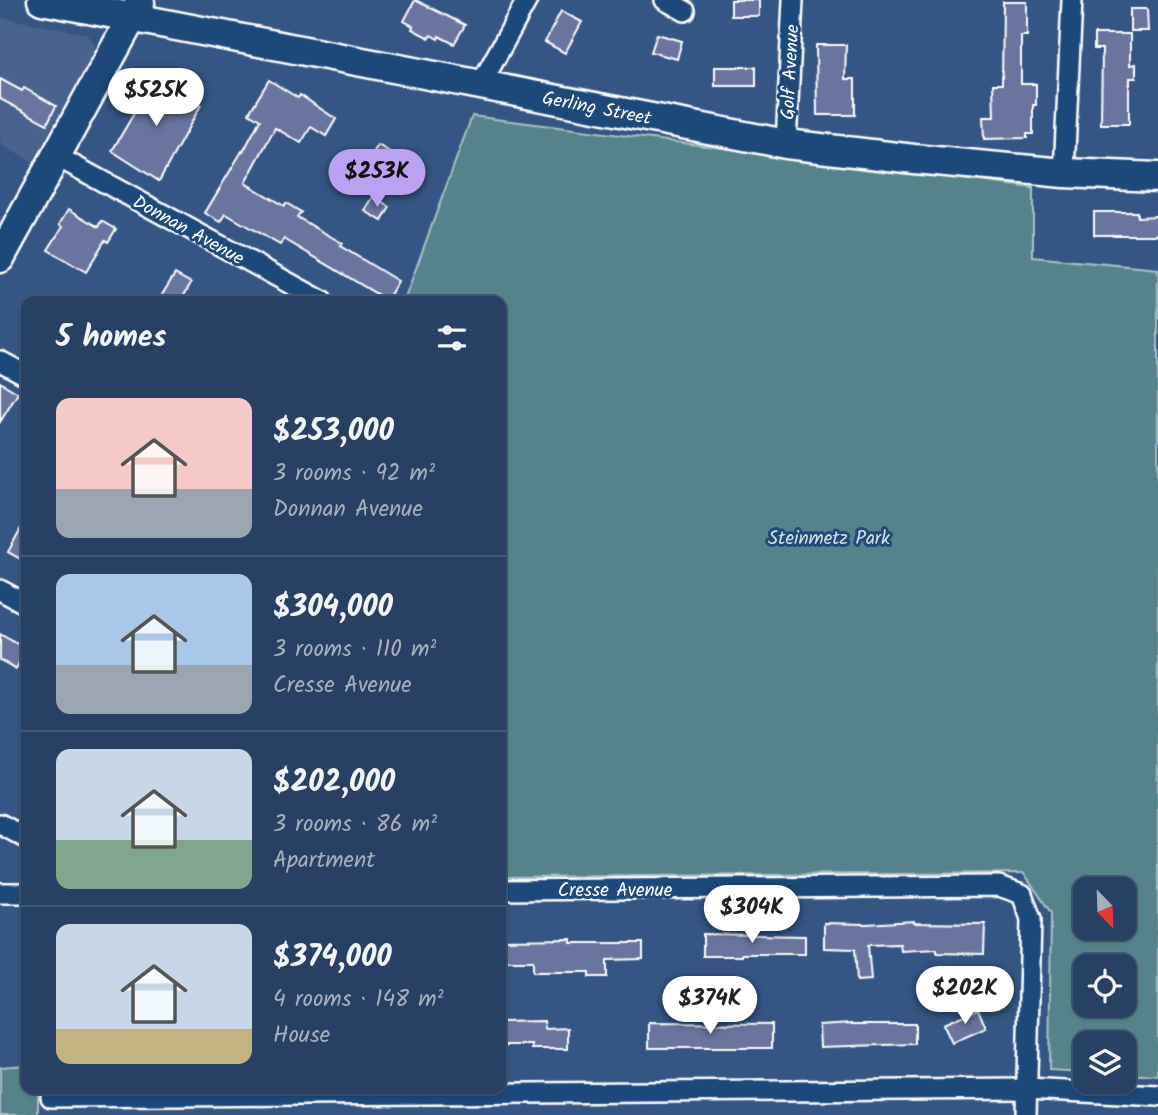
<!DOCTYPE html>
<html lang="en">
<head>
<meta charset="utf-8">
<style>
  body { margin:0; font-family:Kalam,sans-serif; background:#344b6c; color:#f1f3f6; height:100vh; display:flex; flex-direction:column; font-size:26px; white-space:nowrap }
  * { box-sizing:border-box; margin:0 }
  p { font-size:23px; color:#a5afbe }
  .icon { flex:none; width:38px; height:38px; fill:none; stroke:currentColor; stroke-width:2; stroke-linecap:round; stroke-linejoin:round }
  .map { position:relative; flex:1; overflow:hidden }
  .drawer { position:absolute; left:21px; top:296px; width:485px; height:798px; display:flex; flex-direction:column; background:#284063; border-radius:14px; box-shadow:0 2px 5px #0004,0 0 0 2px #445978 }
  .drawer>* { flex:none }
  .needle { width:46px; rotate:157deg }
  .tools { position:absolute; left:1073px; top:877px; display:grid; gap:14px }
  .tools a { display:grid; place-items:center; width:63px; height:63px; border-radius:14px; background:#284063; box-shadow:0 2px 5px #0004,0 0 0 2px #445978; font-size:35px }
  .price { position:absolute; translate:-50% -60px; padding:0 16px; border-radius:24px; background:#fff; color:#222; font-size:23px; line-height:46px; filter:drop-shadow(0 2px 4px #0008) }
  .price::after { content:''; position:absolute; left:50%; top:42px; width:21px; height:16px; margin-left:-10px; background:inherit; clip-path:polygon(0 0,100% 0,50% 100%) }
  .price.on { background:#bca0f2; color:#111 }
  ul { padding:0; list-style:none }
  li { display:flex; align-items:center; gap:21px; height:175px; padding:0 35px }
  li+li { border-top:2px solid #445978 }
  li span { display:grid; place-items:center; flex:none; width:196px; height:140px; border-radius:14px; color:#555 }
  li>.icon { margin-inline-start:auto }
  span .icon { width:84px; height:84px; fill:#fffc; stroke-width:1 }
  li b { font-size:30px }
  h2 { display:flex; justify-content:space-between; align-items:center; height:84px; padding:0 35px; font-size:30px }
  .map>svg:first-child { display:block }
  .built { fill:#49628e }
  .green { fill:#57838b; stroke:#abc1c5; stroke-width:2; fill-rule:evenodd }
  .building { fill:#6a759f; stroke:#fff; stroke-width:2 }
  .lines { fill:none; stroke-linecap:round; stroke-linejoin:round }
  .street-casing { stroke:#fff; stroke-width:24 }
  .secondary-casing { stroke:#fff; stroke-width:33 }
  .street { stroke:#1f4a7a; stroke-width:19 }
  .secondary { stroke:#1f4a7a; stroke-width:28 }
  .labels { text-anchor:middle; stroke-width:6; stroke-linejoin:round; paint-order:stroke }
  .street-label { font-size:19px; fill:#fff; stroke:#1f4a7a }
  .park-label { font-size:19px; fill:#d5e0e2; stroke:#1f4a7a }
</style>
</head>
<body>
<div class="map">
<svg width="1158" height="1115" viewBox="0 0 1158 1115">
  <rect width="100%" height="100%" fill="#355684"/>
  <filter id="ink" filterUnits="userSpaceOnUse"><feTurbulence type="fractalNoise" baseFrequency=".0143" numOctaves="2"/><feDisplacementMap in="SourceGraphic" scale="14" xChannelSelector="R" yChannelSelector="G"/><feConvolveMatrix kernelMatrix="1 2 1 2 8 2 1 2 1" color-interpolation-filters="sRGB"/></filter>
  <g filter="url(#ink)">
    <path class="built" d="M0 17 87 34 95 44 94 53 32 162 0 144Z"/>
    <g class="green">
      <path d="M472 116 1033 188V257L1158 269V1076L1124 1074V1043H1085V1072L1049 1070 1051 913 1024 873 501 877 500 301H404ZM1085 889H1124V928H1085ZM1085 966H1124V1004H1085Z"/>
      <path d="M26 1065V1088L38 1089V1115H0V1067Z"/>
    </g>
    <g class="building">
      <path d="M415 0 465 25 454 44 439 36 438 39 431 35 429 38 412 29 413 26 404 21Z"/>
      <rect x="731" y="0" width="28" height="16"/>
      <path d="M1003 2H1027V36H1021V84H1036V105H1033V134H1027V138L984 139 983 117H994L993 84H1002Z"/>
      <path d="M1130 9H1147L1148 31H1130Z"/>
      <path d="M561 11 582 22 565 53 545 42Z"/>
      <path d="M657 34 682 41 677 59 651 52Z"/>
      <path d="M1094 34H1130V65L1136 64V78H1130V85H1129V124H1101L1102 49H1094Z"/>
      <path d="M816 45H846L845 79H855V115H817Z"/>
      <rect x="715" y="67" width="41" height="19"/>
      <path d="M147 76 201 105 159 181 112 151 140 103 134 100Z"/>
      <path d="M0 79 22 91 24 88 56 106 47 124 0 99Z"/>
      <path d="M269 80 298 98 300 95 336 119 326 136 311 127 301 143 275 128 245 183 284 206 286 203 301 212 297 217 342 243 340 246 398 281 387 300 284 239 280 245 226 214 221 222 205 213 242 151 243 152 260 120 249 113Z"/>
      <path d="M378 145 397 156 382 183 362 171Z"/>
      <path d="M373 197 390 207 382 221 365 211Z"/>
      <path d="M69 209 99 227 102 221 116 229 108 242 105 240 86 272 48 250 63 226 60 224Z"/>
      <path d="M1094 212H1137V217L1158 216V235H1094Z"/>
      <path d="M175 274 191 283 181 301H158Z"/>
      <path d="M0 382 18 393 0 422Z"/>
      <path d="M26 519V562L8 552Z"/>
      <path d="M0 634 26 649 16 669 0 660Z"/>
      <path d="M914 921V923L985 924 984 954 937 953V949L901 951 900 944 868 945 871 980 857 981 855 949 824 948V923L866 924Z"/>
      <path d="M703 934 805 936V954H742V956H703Z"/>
      <path d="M571 939V943H643V959L607 960V977H589V972H533V961H500V940Z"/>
      <path d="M978 1009 986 1028 952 1043 943 1024Z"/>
      <path d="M544 1021 545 1029 568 1028V1049H532V1045H500V1022Z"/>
      <path d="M649 1023 772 1024V1048H649Z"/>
      <path d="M852 1023V1024H915V1044L820 1047 819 1025Z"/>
    </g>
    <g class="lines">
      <defs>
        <g id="street">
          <path d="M665 0 685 11"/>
          <path d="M481 84 527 0"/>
          <path d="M786 144 793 0"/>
          <path d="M56 156 322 301"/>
          <path d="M1064 173 1072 0"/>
          <path d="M0 361 26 375"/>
          <path d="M0 590 26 604"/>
          <path d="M0 824 26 838"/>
          <path d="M500 890 999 886 1022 894 1031 919 1026 1115"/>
          <path d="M0 893H26"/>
          <path d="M51 1097 1027 1089 1158 1096"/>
        </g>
        <g id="secondary">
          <path d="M42 0 786 144 914 159 1064 173 1158 177"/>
          <path d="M0 258 140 3"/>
        </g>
      </defs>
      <use href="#street" class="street-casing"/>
      <use href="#secondary" class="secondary-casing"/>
      <use href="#street" class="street"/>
      <use href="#secondary" class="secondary"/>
    </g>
  </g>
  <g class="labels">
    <g class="street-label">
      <text transform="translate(789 72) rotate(-87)" y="7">Golf Avenue</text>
      <text transform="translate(597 107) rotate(11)" y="7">Gerling Street</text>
      <text transform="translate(189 229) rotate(29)" y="7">Donnan Avenue</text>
      <text x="615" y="896">Cresse Avenue</text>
    </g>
    <g class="park-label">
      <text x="829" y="544">Steinmetz Park</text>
    </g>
  </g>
</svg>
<div class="tools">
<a><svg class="needle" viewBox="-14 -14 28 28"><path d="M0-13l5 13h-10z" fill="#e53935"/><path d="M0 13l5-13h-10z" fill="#a5afbe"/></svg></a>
<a><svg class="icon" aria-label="locate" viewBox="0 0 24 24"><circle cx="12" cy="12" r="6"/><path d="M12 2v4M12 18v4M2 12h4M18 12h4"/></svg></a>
<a><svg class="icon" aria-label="layers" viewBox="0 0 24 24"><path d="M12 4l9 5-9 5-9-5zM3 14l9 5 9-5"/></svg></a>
</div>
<b class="price" style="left:156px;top:128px">$525K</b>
<b class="price on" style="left:377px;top:209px">$253K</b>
<b class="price" style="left:752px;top:945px">$304K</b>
<b class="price" style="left:965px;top:1026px">$202K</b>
<b class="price" style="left:710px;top:1036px">$374K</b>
<section class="drawer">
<h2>5 homes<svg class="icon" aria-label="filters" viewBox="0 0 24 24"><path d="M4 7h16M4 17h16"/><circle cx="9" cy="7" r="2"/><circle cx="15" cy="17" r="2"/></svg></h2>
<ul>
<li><span style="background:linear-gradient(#f6c9c9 65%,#9aa5b1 0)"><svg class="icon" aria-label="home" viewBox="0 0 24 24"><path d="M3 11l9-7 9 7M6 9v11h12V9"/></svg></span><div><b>$253,000</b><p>3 rooms · 92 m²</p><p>Donnan Avenue</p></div></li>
<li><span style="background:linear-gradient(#a9c7e8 65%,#9aa5b1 0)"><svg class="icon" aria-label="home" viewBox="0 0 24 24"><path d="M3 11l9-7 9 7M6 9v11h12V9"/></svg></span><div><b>$304,000</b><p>3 rooms · 110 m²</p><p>Cresse Avenue</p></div></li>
<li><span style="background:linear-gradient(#c9d6e8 65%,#7fa58c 0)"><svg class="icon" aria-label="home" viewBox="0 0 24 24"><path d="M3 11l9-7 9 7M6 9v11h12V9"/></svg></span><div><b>$202,000</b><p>3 rooms · 86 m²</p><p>Apartment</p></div></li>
<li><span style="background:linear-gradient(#c9d6e8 75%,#c2b280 0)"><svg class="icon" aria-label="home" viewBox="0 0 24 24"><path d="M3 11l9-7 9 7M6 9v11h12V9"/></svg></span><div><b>$374,000</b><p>4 rooms · 148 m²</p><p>House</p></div></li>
</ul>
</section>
</div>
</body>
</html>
